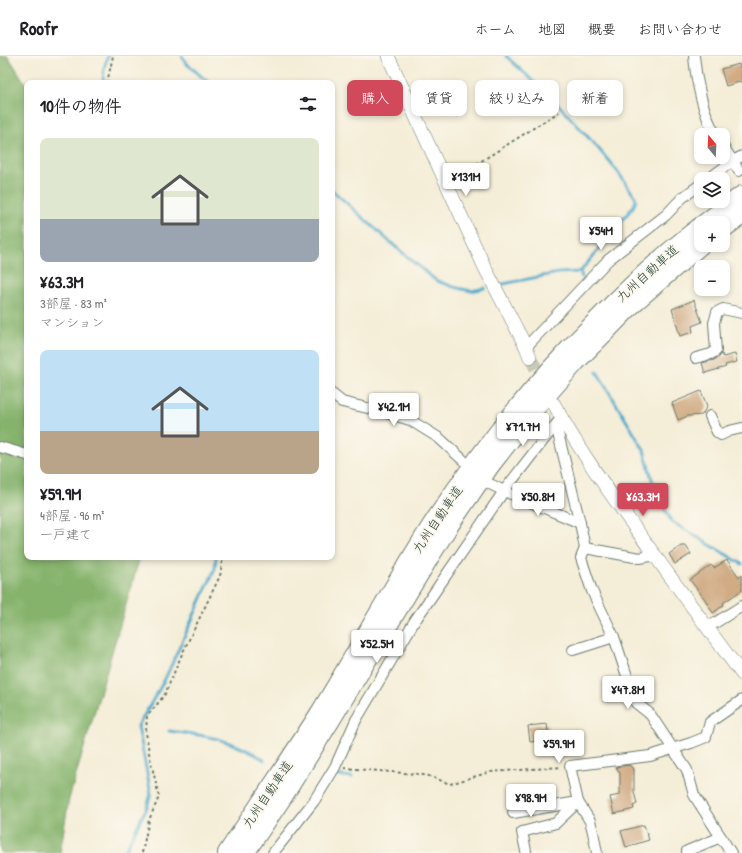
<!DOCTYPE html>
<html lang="ja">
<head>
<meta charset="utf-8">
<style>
  body { margin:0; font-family:"Patrick Hand","Klee One",sans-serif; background:#f2f2f2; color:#202124; height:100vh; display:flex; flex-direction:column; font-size:15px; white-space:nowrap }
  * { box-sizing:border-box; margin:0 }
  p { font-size:13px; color:#757577 }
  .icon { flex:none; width:22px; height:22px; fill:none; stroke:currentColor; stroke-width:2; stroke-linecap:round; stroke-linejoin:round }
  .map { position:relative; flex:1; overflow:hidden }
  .details { position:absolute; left:24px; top:24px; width:311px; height:480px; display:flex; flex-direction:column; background:#fff; border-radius:8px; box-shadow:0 2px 6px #0003 }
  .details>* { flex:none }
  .guide { position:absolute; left:347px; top:24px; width:335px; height:36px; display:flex; gap:8px }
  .needle { width:26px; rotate:342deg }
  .fabs { position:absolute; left:694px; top:72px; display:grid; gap:8px }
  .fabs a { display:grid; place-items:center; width:36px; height:36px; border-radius:8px; background:#fff; box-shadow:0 2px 6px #0003; font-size:20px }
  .price { position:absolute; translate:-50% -34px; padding:0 9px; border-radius:4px; background:#fff; color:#222; font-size:13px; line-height:26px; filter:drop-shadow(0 1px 2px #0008) }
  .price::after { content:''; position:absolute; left:50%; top:24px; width:12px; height:9px; margin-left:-6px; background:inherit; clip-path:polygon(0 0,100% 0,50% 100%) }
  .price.on { background:#d1495b; color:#fff }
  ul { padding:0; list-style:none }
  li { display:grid; align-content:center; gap:8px; height:212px; padding:0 16px }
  li span { display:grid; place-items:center; height:124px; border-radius:8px; color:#555 }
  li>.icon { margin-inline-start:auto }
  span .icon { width:72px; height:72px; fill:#fffc; stroke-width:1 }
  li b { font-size:17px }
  h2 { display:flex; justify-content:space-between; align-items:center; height:48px; padding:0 16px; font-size:17px }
  .chip { padding:0 14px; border-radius:8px; background:#fff; box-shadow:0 2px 6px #0003; font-size:14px; line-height:36px }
  .chip.on { background:#d1495b; color:#fff }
  header { display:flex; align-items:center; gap:24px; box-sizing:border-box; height:56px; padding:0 20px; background:#fff; border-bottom:1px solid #e0e0e0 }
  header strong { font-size:19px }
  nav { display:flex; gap:22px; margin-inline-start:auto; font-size:14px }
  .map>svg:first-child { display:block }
  .forest { fill:#85b36c; stroke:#527850 }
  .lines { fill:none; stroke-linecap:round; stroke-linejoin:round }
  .stream { stroke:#4ba8ca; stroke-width:3 }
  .building { fill:#d0ab84 }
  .tertiary-tunnel { stroke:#c9cab6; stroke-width:13; stroke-dasharray:13 6; stroke-linecap:butt }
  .minor-casing { stroke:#6a7b6d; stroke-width:12 }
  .tertiary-casing { stroke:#6a7b6d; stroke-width:14 }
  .motorway-casing { stroke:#6a7b6d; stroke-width:20 }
  .path { stroke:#6a7b6d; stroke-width:2; stroke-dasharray:3 3; stroke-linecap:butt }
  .minor { stroke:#fff; stroke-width:10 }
  .tertiary { stroke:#fff; stroke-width:13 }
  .motorway { stroke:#fff; stroke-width:18 }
  .labels { text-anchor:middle; stroke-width:3.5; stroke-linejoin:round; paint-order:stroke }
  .street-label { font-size:13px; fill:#1f3d34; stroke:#fbf7ec }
</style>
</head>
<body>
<header>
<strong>Roofr</strong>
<nav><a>ホーム</a><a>地図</a><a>概要</a><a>お問い合わせ</a></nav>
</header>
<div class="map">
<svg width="742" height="797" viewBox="0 0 742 797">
  <rect width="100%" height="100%" fill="#fbf7ec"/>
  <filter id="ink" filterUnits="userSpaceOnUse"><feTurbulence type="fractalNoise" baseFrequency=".025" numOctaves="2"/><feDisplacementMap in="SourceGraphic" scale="8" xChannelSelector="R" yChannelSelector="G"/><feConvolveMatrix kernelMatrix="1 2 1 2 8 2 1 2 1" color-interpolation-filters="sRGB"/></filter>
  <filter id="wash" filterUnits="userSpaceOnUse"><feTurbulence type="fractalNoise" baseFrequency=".012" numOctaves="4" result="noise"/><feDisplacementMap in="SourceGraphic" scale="16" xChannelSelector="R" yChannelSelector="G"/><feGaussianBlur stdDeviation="0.9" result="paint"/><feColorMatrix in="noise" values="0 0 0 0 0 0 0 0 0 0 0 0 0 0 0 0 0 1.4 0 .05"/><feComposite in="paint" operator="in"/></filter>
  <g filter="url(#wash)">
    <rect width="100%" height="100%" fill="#f4edd7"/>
    <path class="forest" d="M0 0H8L27 30V501H140L69 743 60 797H0Z"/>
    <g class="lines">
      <g class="stream">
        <path d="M182 0 186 7 209 27"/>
        <path d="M103 27 104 12 108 0"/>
        <path d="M332 134 390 186 429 219 437 225 454 231 471 235 485 232"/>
        <path d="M580 216 582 221"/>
        <path d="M503 228 558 217 580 216 633 151 636 145 635 141 618 116 597 91 556 46 506 0"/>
        <path d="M597 316 644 394 656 438 672 466 742 508"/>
        <path d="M169 675C182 677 196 678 209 681 225 684 252 695 264 704"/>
        <path d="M336 719 352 721"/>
        <path d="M124 797 147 751 151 738 138 670 165 623 215 513 216 501"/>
      </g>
    </g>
    <g id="blocks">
      <g class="building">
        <path d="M739 8 742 16V25L726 30 721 13Z"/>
        <path d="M694 244 702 266 692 270 693 276 680 280 672 253Z"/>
        <path d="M722 298 723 301 735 298 737 306 725 309 726 311 705 317 702 307 714 304 719 301Z"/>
        <path d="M701 335 707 350 702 359 688 360 678 364 672 347Z"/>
        <path d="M681 490H686L691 498 675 508 669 498Z"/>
        <path d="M727 504 739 521 742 519V534L723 547 724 549 713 557 704 542 690 524 711 509 714 512Z"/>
        <path d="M547 668 549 683 530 686 528 670Z"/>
        <path d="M629 709 634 714V736L637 748 633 750 634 753 614 758 610 741 620 739V717L616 711Z"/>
        <path d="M644 769 649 784 626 791 621 775Z"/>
      </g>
    </g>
  </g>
  <g filter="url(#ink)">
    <use href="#blocks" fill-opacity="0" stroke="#6a7b6d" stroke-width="1"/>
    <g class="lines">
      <path class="tertiary-tunnel" d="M530 301 545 330"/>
      <defs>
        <g id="minor">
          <path d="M694 0C696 24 703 59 716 79"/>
          <path d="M723 90 739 115"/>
          <path d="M708 123 733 105 742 100"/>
          <path d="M526 291 608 204 666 159 682 142 701 128"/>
          <path d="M696 302 711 298 716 295 714 267 717 256 723 253 742 257"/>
          <path d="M332 338 342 346 380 355 410 364 439 382 463 404"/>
          <path d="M710 360 717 376 721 379 729 375 742 372"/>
          <path d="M556 369 580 467 585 492 640 502 655 499"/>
          <path d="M0 391 27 399"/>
          <path d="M488 427 504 435 580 467"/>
          <path d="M585 492 581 502 592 535 614 581 636 647 650 658 687 714 694 739 731 797"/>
          <path d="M707 572 742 550"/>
          <path d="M573 594 614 581"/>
          <path d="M513 757 578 746"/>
          <path d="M526 795 522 776 556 767 562 761 578 746"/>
          <path d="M687 795 721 781"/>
          <path d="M273 797 314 745 335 711 356 664 414 566 504 435 531 400 562 361"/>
          <path d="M597 797 593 776 590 765 578 746 570 710 650 700 691 687 706 681 710 666 742 644"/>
        </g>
        <g id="tertiary">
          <path d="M388 0 485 212 526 291 530 301"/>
          <path d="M554 348C581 398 615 444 648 490 679 533 710 576 742 618"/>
        </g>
        <g id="motorway">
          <path d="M705 167 742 139"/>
          <path d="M723 173 742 159"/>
          <path d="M227 797C258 751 289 705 319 658 358 595 393 529 433 467 480 395 534 327 595 266 628 232 663 199 701 170"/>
          <path d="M245 797 283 741 331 664 409 535 447 473 490 410 533 355 576 306 635 246 701 189"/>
        </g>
      </defs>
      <use href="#minor" class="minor-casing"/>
      <use href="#tertiary" class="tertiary-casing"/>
      <use href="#motorway" class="motorway-casing"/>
      <g class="path">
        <path d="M107 27 113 0"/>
        <path d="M456 121 559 56"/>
        <path d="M344 712 417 718 429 720 450 728 490 716 562 711"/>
        <path d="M142 797 149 764 159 741 149 697 146 676 147 660 155 651 165 638 182 598 220 520 223 501"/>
      </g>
      <use href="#minor" class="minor"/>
      <use href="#tertiary" class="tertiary"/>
      <use href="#motorway" class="motorway"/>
    </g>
  </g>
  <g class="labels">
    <g class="street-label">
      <text transform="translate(647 217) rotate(-42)" y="5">九州自動車道</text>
      <text transform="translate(437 463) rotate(-56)" y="5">九州自動車道</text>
      <text transform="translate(267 738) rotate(-56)" y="5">九州自動車道</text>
    </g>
  </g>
</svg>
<div class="fabs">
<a><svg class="needle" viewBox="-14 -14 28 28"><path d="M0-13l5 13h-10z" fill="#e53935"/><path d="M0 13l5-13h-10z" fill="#757577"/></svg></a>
<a><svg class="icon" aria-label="layers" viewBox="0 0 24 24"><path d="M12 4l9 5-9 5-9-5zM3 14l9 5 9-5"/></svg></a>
<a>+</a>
<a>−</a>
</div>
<b class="price" style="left:466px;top:141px">¥131M</b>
<b class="price" style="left:601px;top:195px">¥54M</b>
<b class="price" style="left:394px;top:371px">¥42.1M</b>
<b class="price" style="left:523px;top:391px">¥71.7M</b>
<b class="price" style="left:538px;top:461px">¥50.8M</b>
<b class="price on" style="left:643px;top:461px">¥63.3M</b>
<b class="price" style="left:377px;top:608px">¥52.5M</b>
<b class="price" style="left:628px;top:654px">¥47.8M</b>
<b class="price" style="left:559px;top:708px">¥59.9M</b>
<b class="price" style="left:531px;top:762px">¥98.9M</b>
<div class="guide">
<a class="chip on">購入</a>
<a class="chip">賃貸</a>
<a class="chip">絞り込み</a>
<a class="chip">新着</a>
</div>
<section class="details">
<h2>10件の物件<svg class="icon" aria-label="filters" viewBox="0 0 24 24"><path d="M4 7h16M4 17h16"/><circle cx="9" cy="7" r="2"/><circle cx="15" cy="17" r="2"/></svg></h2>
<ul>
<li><span style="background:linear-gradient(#dfe7d0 65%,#9aa5b1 0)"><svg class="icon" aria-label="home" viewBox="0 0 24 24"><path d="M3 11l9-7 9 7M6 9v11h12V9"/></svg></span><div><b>¥63.3M</b><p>3部屋 · 83 m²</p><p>マンション</p></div></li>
<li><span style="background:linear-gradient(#bfe0f5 65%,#b9a48a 0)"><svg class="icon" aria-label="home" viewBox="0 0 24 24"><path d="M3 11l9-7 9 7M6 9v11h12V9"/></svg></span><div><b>¥59.9M</b><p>4部屋 · 96 m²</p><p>一戸建て</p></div></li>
</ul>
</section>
</div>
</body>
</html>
